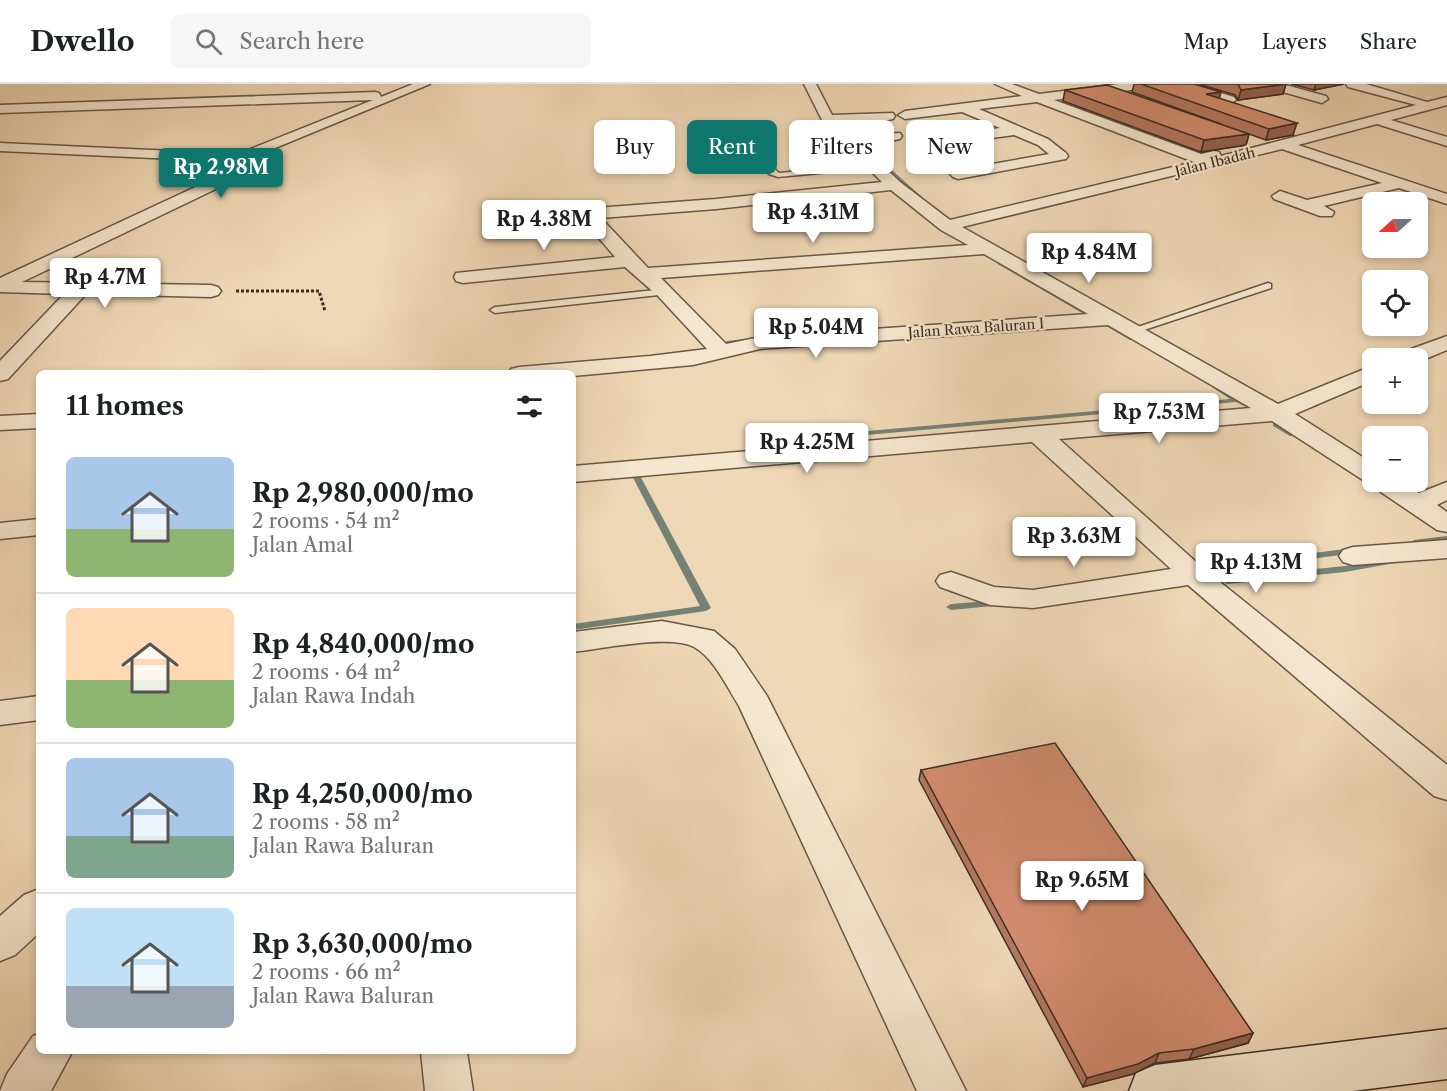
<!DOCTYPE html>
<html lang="en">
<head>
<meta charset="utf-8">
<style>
  body { margin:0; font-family:"Libre Caslon Text",serif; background:#f6f6f6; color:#202124; height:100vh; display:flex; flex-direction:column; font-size:22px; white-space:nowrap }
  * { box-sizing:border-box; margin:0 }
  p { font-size:20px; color:#757577 }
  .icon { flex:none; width:33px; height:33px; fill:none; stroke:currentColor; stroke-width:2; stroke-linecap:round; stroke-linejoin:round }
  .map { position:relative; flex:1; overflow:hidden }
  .drawer { position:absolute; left:36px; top:286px; width:540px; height:684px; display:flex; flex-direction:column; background:#fff; border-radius:9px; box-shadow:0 3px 9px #0003 }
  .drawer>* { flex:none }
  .top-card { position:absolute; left:594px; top:36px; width:570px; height:54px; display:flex; gap:12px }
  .needle { width:39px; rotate:249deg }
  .fabs { position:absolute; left:1362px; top:108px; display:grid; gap:12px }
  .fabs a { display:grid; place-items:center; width:66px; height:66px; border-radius:9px; background:#fff; box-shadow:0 3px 9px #0003; font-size:30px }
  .price { position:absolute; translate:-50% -51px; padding:0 14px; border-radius:6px; background:#fff; color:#222; font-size:20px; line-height:39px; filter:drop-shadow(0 2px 3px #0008) }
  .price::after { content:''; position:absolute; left:50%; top:36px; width:18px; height:14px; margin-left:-9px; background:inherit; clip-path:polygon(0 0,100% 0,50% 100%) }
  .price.current { background:#0f766e; color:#fff }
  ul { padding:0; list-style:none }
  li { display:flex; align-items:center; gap:18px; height:150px; padding:0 30px }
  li+li { border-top:2px solid #e0e0e0 }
  li span { display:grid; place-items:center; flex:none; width:168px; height:120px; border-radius:9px; color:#555 }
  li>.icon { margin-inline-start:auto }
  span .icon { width:72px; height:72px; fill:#fffc; stroke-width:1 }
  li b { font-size:26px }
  h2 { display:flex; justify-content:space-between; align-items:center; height:72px; padding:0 30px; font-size:26px }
  .pill { padding:0 21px; border-radius:9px; background:#fff; box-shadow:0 3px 9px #0003; font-size:21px; line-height:54px }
  .pill.current { background:#0f766e; color:#fff }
  header { display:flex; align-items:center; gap:36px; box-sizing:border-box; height:84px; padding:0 30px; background:#fff; border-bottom:2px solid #e0e0e0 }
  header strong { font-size:28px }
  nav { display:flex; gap:33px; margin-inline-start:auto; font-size:21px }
  .search { width:420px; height:54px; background:#f6f6f6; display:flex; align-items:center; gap:15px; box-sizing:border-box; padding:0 21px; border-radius:9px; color:#757577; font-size:22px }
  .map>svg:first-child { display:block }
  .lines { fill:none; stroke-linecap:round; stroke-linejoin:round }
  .stream { fill:#748276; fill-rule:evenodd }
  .lane-casing { stroke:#685848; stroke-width:3 }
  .street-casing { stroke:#685848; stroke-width:3 }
  .secondary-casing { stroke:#3b2d24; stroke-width:3 }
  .path { stroke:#3b2d24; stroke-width:3; stroke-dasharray:3 2; stroke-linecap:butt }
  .lane { fill:#f5e6cf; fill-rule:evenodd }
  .street { fill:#f5e6cf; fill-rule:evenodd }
  .secondary { fill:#f5e6cf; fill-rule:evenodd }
  .wall { fill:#b5785f; stroke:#3b2d24; stroke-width:1.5 }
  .shaded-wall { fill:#94624e; stroke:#3b2d24; stroke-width:1.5 }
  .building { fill:#d38c6f; stroke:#3b2d24; stroke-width:1.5 }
  .labels { text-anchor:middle; stroke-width:4.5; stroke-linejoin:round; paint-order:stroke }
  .far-street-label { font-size:14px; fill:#3b2d24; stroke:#f5e6cf }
</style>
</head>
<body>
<header>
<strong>Dwello</strong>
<div class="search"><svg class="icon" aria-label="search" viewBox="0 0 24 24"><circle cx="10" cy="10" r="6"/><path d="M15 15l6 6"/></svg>Search here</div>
<nav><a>Map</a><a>Layers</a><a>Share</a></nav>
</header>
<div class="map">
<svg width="1447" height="1007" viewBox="0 0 1447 1007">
  <rect width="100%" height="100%" fill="#efd8b5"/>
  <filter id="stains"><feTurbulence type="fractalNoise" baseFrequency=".00333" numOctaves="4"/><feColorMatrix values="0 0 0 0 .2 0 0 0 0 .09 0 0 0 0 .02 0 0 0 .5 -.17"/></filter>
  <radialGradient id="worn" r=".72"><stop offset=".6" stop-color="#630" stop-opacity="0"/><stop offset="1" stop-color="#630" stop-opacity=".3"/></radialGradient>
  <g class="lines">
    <g class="stream">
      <path d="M881 80H885L922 113V115H918L881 82Z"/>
      <path d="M998 178H1002L1094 232 1089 233 998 180Z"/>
      <path d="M1110 240 1134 254 1135 255 1130 256 1108 243V241Z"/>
      <path d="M745 255 747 256V258L727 261 724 259 727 257Z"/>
      <path d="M1214 300 1250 321 1246 323 1236 318 788 358 784 356 788 354 1230 315 1212 303V301Z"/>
      <path d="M1273 338H1279L1297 350 1296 352H1290L1273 342Z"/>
      <path d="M631 386H634L638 388 711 524 706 527 573 546V540L700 522 630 388Z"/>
      <path d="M1447 452V458L1414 462 1410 459 1414 456Z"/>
      <path d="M1353 464 1357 467 1356 469 1212 488 1208 485 1212 482Z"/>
      <path d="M1392 474 1395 475 1396 477 1395 479 1345 488 1227 500 1223 497 1227 494 1345 482Z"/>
      <path d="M1000 516 1005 519 1003 521 951 526 946 523 951 520Z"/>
    </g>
    <defs>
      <g id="lane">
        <path d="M742 60H748L779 89 873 80 877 82 873 84 778 93 769 90 742 64Z"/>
        <path d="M1268 199 1271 200V204L1138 248 1129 246Z"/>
        <path d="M665 205 670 208 668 210 495 229 490 226 495 223Z"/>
      </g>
      <g id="street">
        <path d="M413 0H430L227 84 222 88 225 96 218 104 22 198 211 201 218 203 221 207 218 211 211 213 86 210 8 295 0 297V277L64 210 0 208V194L206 98 209 95 206 87 218 77 0 67V59L238 70 373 16 0 29V21L375 8 379 9 381 13Z"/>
        <path d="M804 0H816L832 31 893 29 895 32 893 35 888 36 839 38 851 52 900 49 902 52 900 55 895 56 859 59 900 98 950 136 1194 78 1037 18 979 25 1048 55 1066 69 1068 72 1066 75 958 95 953 93 950 90 953 87 1049 70 1038 61 1014 51 918 64 913 63 911 60 913 57 918 56 1000 44 962 28 905 35 898 31 905 27 1022 12 995 0H1012L1039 10 1119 0H1153L1147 4 1054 16 1201 70 1214 67 1219 68 1221 72 1416 21 1348 3 1346 0H1366L1427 18 1447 13V21L1391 36 1447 53V62L1377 40 1298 61 1447 110V120L1399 104 1324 122 1334 128 1332 132H1320L1274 115 1272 112 1280 107 1307 116 1382 99 1282 65 962 143 1278 320 1372 282V297L1295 330 1372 379V398H1401L1419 409 1447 398V416L1437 421 1447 428V448L1437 446 1375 404 1371 398 1363 396 1272 337 1059 355 1204 485 1447 681V716L1434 712 1188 501 1033 524 990 521 940 503 936 497 940 491 951 488 994 503 1033 506 1171 485 1032 358 573 398V382L1251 324 1108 241 760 265 693 281 573 292V290H508L511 285 519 283 650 272 707 265 658 212 625 183 463 199 456 197 454 193 456 189 615 173 586 139 584 134C587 129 590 126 596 124L716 115 882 98 842 59 822 36ZM891 106 941 146 968 161 648 184 601 134 716 125ZM984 170 1088 230 760 253 726 260 661 194Z"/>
        <path d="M1173 0H1191L1234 13 1236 16 1230 20 1226 19 1175 3Z"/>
        <path d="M1263 0H1282L1326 12 1328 15 1322 19 1265 3Z"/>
        <path d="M1447 252V266L1418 278V274H1397L1400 269Z"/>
        <path d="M39 330V344L0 346V332Z"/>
        <path d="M39 435V451L0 455V439Z"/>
        <path d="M1447 456V474L1353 481 1343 478 1339 472 1343 466 1353 463Z"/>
        <path d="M662 537 714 547 735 565 767 612 966 1007H917L739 622C727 603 714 574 694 563 670 550 601 565 573 568V548Z"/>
        <path d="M39 612V636L0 641V617Z"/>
        <path d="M39 805V849L15 871 0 877V832L24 811Z"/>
        <path d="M39 950V968H72L51 1007H0L7 990 33 952Z"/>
        <path d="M421 968H467L473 1007H425Z"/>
      </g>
      <path id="secondary" d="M1447 945V995L1353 1007H1129L1136 989 1155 981Z"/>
    </defs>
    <use href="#lane" class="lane-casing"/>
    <use href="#street" class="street-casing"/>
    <use href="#secondary" class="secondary-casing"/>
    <path class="path" d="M236 207H319L325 227"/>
    <use href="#lane" class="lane"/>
    <use href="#street" class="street"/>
    <use href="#secondary" class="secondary"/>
  </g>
  <g class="wall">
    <path d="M1134 0H1194L1220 15 1293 51 1266 56 1249 50 1246 61 1201 68 1063 17 1065 6 1221 40 1132 8Z"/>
    <path d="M1199 0H1286L1283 10 1238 16 1235 11Z"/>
    <path d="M1291 0H1344L1314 6Z"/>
    <path d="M921 686 1253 949 1248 959 1189 975 1155 979 1133 990 1083 1003 919 696Z"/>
  </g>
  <g class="shaded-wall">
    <path d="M1286 0 1283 10 1238 16 1241 6Z"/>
    <path d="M1316 0H1344L1314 6Z"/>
    <path d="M1221 8 1218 19 1206 10Z"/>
    <path d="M1297 39 1293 51 1266 56 1269 45Z"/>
    <path d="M1249 50 1246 61 1201 68 1204 56Z"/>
    <path d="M1253 949 1248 959 1189 975 1194 965Z"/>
    <path d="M1159 969 1155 979 1133 990 1083 1003 1087 994Z"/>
  </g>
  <g class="building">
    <path d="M1141 0H1194L1221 8 1206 10 1297 39 1269 45Z"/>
    <path d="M1236 0H1286L1241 6 1238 0Z"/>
    <path d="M1107 1 1249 50 1204 56 1065 6Z"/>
    <path d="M1055 659 1253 949 1194 965 1159 969 1138 980 1087 994 921 686Z"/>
  </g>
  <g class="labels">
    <g class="far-street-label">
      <text transform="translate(1215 78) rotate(-14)" y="5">Jalan Ibadah</text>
      <text transform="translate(976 244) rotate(-4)" y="5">Jalan Rawa Baluran I</text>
    </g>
  </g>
  <rect width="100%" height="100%" filter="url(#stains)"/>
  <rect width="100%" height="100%" fill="url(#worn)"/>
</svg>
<div class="fabs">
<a><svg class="needle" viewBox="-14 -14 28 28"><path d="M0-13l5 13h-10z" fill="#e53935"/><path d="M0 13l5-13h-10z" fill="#757577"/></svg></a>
<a><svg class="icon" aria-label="locate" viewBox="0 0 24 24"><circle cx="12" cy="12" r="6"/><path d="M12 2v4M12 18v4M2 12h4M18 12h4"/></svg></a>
<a>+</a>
<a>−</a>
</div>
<b class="price current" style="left:221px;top:115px">Rp 2.98M</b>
<b class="price" style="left:813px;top:160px">Rp 4.31M</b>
<b class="price" style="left:544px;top:167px">Rp 4.38M</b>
<b class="price" style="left:1089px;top:200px">Rp 4.84M</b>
<b class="price" style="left:105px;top:225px">Rp 4.7M</b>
<b class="price" style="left:816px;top:275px">Rp 5.04M</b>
<b class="price" style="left:1159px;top:360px">Rp 7.53M</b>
<b class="price" style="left:807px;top:390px">Rp 4.25M</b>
<b class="price" style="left:1074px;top:484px">Rp 3.63M</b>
<b class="price" style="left:1256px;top:510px">Rp 4.13M</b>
<b class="price" style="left:1082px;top:828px">Rp 9.65M</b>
<div class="top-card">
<a class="pill">Buy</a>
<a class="pill current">Rent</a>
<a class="pill">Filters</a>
<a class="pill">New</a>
</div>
<section class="drawer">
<h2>11 homes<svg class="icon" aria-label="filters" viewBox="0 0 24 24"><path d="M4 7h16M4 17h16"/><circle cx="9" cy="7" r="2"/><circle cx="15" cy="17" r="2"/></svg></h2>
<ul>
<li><span style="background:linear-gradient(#a9c7e8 60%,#8fb573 0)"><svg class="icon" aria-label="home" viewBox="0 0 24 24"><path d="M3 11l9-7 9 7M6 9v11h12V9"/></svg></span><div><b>Rp 2,980,000/mo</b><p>2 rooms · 54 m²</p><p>Jalan Amal</p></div></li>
<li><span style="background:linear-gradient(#ffd9b3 60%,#8fb573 0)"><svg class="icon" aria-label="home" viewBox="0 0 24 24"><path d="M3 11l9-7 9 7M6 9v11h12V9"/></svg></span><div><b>Rp 4,840,000/mo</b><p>2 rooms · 64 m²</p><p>Jalan Rawa Indah</p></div></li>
<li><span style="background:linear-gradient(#a9c7e8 65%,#7fa58c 0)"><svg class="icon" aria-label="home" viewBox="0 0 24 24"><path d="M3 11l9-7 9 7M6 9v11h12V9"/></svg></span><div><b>Rp 4,250,000/mo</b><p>2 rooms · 58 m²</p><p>Jalan Rawa Baluran</p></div></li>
<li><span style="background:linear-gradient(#bfe0f5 65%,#9aa5b1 0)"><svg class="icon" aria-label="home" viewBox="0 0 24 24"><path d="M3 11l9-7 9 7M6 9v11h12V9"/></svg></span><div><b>Rp 3,630,000/mo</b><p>2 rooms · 66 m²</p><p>Jalan Rawa Baluran</p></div></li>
</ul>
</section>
</div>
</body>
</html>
